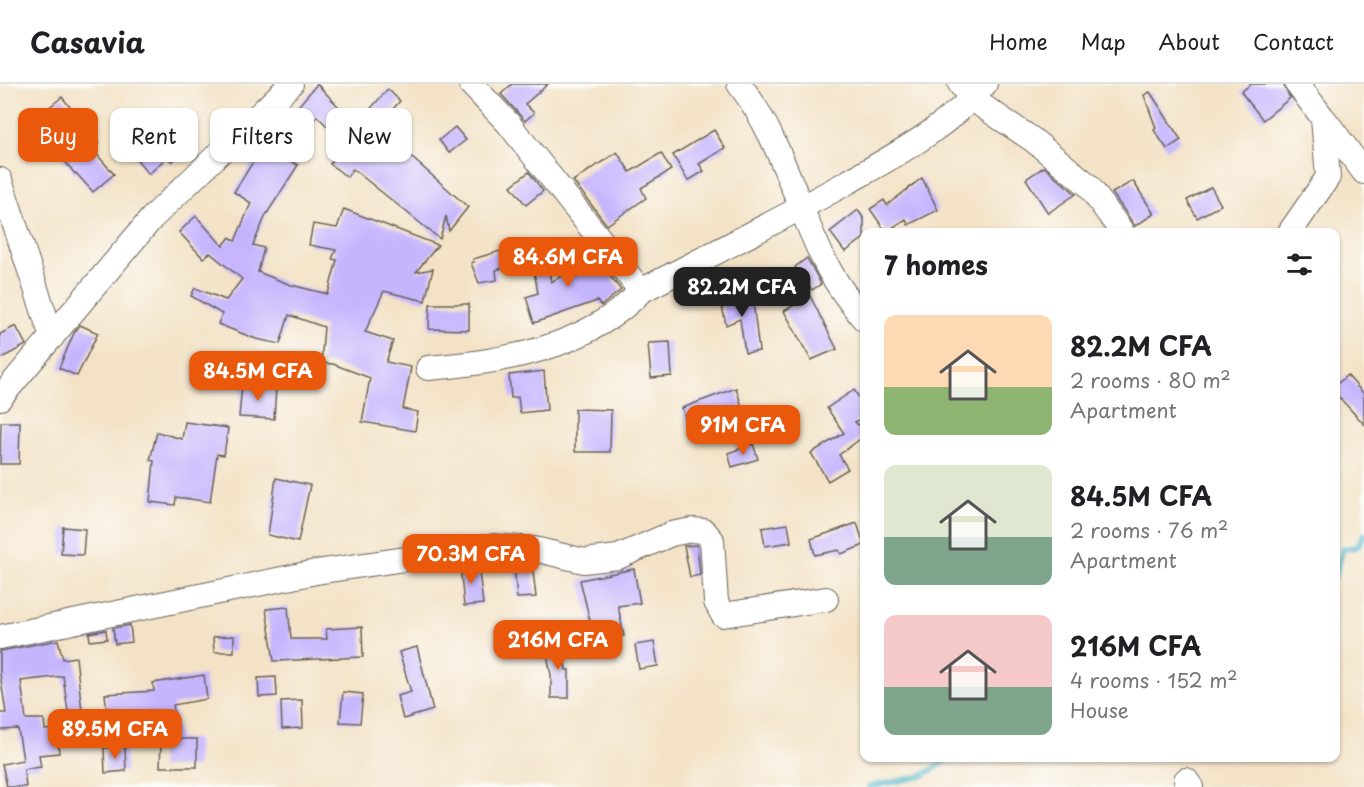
<!DOCTYPE html>
<html lang="en">
<head>
<meta charset="utf-8">
<style>
  body { margin:0; font-family:"Playpen Sans",sans-serif; background:#f2f2f2; color:#202124; height:100vh; display:flex; flex-direction:column; font-size:22px; white-space:nowrap }
  * { box-sizing:border-box; margin:0 }
  p { font-size:20px; color:#757577 }
  .icon { flex:none; width:33px; height:33px; fill:none; stroke:currentColor; stroke-width:2; stroke-linecap:round; stroke-linejoin:round }
  .map { position:relative; flex:1; overflow:hidden }
  .details { position:absolute; left:860px; top:144px; width:480px; height:534px; display:flex; flex-direction:column; background:#fff; border-radius:12px; box-shadow:0 2px 4px #0004 }
  .details>* { flex:none }
  .hud { position:absolute; left:18px; top:24px; width:570px; height:54px; display:flex; gap:12px }
  .price { position:absolute; translate:-50% -51px; padding:0 14px; border-radius:12px; background:#ea580c; color:#fff; font-size:20px; line-height:39px; filter:drop-shadow(0 2px 3px #0008) }
  .price::after { content:''; position:absolute; left:50%; top:36px; width:18px; height:14px; margin-left:-9px; background:inherit; clip-path:polygon(0 0,100% 0,50% 100%) }
  .price.selected { background:#222; color:#fff }
  ul { padding:0; list-style:none }
  li { display:flex; align-items:center; gap:18px; height:150px; padding:0 24px }
  li span { display:grid; place-items:center; flex:none; width:168px; height:120px; border-radius:12px; color:#555 }
  li>.icon { margin-inline-start:auto }
  span .icon { width:72px; height:72px; fill:#fffc; stroke-width:1 }
  li b { font-size:26px }
  h2 { display:flex; justify-content:space-between; align-items:center; height:72px; padding:0 24px; font-size:26px }
  .chip { padding:0 21px; border-radius:12px; background:#fff; box-shadow:0 2px 4px #0004; font-size:21px; line-height:54px }
  .chip.selected { background:#ea580c; color:#fff }
  header { display:flex; align-items:center; gap:36px; box-sizing:border-box; height:84px; padding:0 30px; background:#fff; border-bottom:2px solid #e0e0e0 }
  header strong { font-size:28px }
  nav { display:flex; gap:33px; margin-inline-start:auto; font-size:21px }
  .map>svg:first-child { display:block }
  .lines { fill:none; stroke-linecap:round; stroke-linejoin:round }
  .stream { stroke:#4ab4c8; stroke-width:6 }
  .building { fill:#c5b4fe }
  .minor-casing { stroke:#676158; stroke-width:26 }
  .minor { stroke:#fff; stroke-width:24 }
</style>
</head>
<body>
<header>
<strong>Casavia</strong>
<nav><a>Home</a><a>Map</a><a>About</a><a>Contact</a></nav>
</header>
<div class="map">
<svg width="1364" height="703" viewBox="0 0 1364 703">
  <rect width="100%" height="100%" fill="#fdfcf7"/>
  <filter id="ink" filterUnits="userSpaceOnUse"><feTurbulence type="fractalNoise" baseFrequency=".0167" numOctaves="2"/><feDisplacementMap in="SourceGraphic" scale="12" xChannelSelector="R" yChannelSelector="G"/><feConvolveMatrix kernelMatrix="1 2 1 2 8 2 1 2 1" color-interpolation-filters="sRGB"/></filter>
  <filter id="wash" filterUnits="userSpaceOnUse"><feTurbulence type="fractalNoise" baseFrequency=".008" numOctaves="4" result="noise"/><feDisplacementMap in="SourceGraphic" scale="24" xChannelSelector="R" yChannelSelector="G"/><feGaussianBlur stdDeviation="1.35" result="paint"/><feColorMatrix in="noise" values="0 0 0 0 0 0 0 0 0 0 0 0 0 0 0 0 0 1.4 0 .05"/><feComposite in="paint" operator="in"/></filter>
  <g filter="url(#wash)">
    <rect width="100%" height="100%" fill="#f3e2c6"/>
    <g class="lines">
      <g class="stream">
        <path d="M1335 492 1343 465 1357 463 1364 451"/>
        <path d="M869 703 922 692 950 674"/>
      </g>
    </g>
    <g id="blocks">
      <g class="building">
        <path d="M317 0 356 41 388 5 400 17 377 43 468 123 449 147 446 132 440 155 353 85 347 93 330 80 346 61 317 32 286 68 289 71 285 75 298 81 266 131 253 161 264 164 258 188 291 201 328 210 337 176 332 175 336 166 309 161 313 140 337 144 344 125 438 161 416 188 433 185 425 217 384 207 365 248 393 257 386 278 411 283 403 325 418 328 415 347 362 338 370 294 333 280 321 279 324 243 289 231 280 260 256 255 218 240 222 230 191 212 195 204 226 216 242 195 210 169 203 174 179 148 196 132 223 162 230 153 235 157 251 119 234 108 258 70 250 63 263 48 268 51 280 37 283 40Z"/>
        <path d="M512 0H548L525 20 534 29 525 37 501 10Z"/>
        <path d="M1251 0H1283L1290 14 1263 36 1241 8Z"/>
        <path d="M1150 8 1181 56 1167 65 1154 46 1156 44 1144 11Z"/>
        <path d="M62 13 99 59 92 65 114 90 93 108 76 89 75 90 32 37Z"/>
        <path d="M167 26 178 39 171 45 187 63 172 78 167 73 149 90 133 71 154 53 146 44Z"/>
        <path d="M455 43 466 56 449 69 439 56Z"/>
        <path d="M714 46 725 64 699 80 704 87 688 97 673 71Z"/>
        <path d="M617 68 630 88 661 69 671 86 641 104 646 114 607 141 573 97Z"/>
        <path d="M1044 83 1076 110 1048 129 1026 95Z"/>
        <path d="M529 88 543 107 526 121 511 102Z"/>
        <path d="M922 94 938 126 908 141 906 135 886 148 870 125 884 116 887 121Z"/>
        <path d="M1133 97 1154 130 1135 142 1112 109Z"/>
        <path d="M1211 103 1221 121 1197 134 1187 116Z"/>
        <path d="M858 126 864 135V154L845 168 830 148Z"/>
        <path d="M525 160 530 175 496 186 497 196 479 199 471 179 474 178 473 175Z"/>
        <path d="M545 164 551 198 595 173 621 206 601 222 597 217 534 239 526 213 538 209 530 167Z"/>
        <path d="M807 174 821 200 812 206 795 183Z"/>
        <path d="M752 209 759 267 745 269 740 235 726 241 720 213Z"/>
        <path d="M810 212 837 265 811 276 784 227Z"/>
        <path d="M430 220H469V246L429 245Z"/>
        <path d="M80 241 98 249 77 292 59 284 74 249Z"/>
        <path d="M16 242 26 261 0 275V250Z"/>
        <path d="M670 258 672 292 651 294 648 259Z"/>
        <path d="M544 287 547 326 520 329 518 313 511 314 509 291Z"/>
        <path d="M1347 291 1364 310V340L1335 309V302Z"/>
        <path d="M242 301 276 303 274 335 239 333Z"/>
        <path d="M736 304 742 323 688 342 682 324Z"/>
        <path d="M854 306 864 321V333L855 338 858 341 864 337V352L839 371 848 385 828 397 811 369 844 349 827 324Z"/>
        <path d="M575 325 611 326 610 368H575Z"/>
        <path d="M1 338H20L19 380H0Z"/>
        <path d="M185 338 228 344 224 371 217 370 210 418 176 413 175 421 150 418 154 377 150 376 157 348 182 355Z"/>
        <path d="M753 360 758 375 732 383 728 369Z"/>
        <path d="M276 394 310 401 298 458 268 451Z"/>
        <path d="M857 439 864 461 841 470 839 466 815 471 811 455Z"/>
        <path d="M788 440 791 458 765 462 762 444Z"/>
        <path d="M63 443 85 445 83 471 61 470Z"/>
        <path d="M697 461 700 491 690 493 684 462Z"/>
        <path d="M478 479 483 520 464 522 460 481Z"/>
        <path d="M524 479H532L536 513 517 514 514 481Z"/>
        <path d="M634 485 640 519 618 522 624 552 595 557 580 496Z"/>
        <path d="M288 523 291 555H327L326 545 362 543 363 573 274 577 266 525Z"/>
        <path d="M130 541 132 558 115 560 113 544Z"/>
        <path d="M106 546 107 555 90 557 89 549Z"/>
        <path d="M234 552V568H214L213 553Z"/>
        <path d="M58 556 63 575 76 573 82 627 68 628 63 592 21 597 26 635H44L45 646 56 645 59 669 39 671 41 683 24 685 26 703H7L2 680 23 676 18 645 0 646V629H6L0 590V567Z"/>
        <path d="M561 556 566 586H569V614H551V591L545 560Z"/>
        <path d="M654 558 658 582 639 585 635 561Z"/>
        <path d="M417 563 433 626 403 635 397 612 411 608 399 568Z"/>
        <path d="M204 591 207 615 173 621 179 655H197V683H160L161 658 112 660 111 626 107 627 105 610 154 607 153 599Z"/>
        <path d="M276 593 277 612 259 613 258 594Z"/>
        <path d="M343 608 363 610 360 639 340 638Z"/>
        <path d="M302 616 303 644 282 645 281 617Z"/>
        <path d="M125 663 126 687 105 689 104 664Z"/>
      </g>
    </g>
  </g>
  <g filter="url(#ink)">
    <use href="#blocks" fill-opacity="0" stroke="#676158" stroke-width="1.5"/>
    <g class="lines">
      <defs>
        <g id="minor">
          <path d="M471 0 508 39 641 207"/>
          <path d="M739 0C779 51 795 117 823 174 834 197 848 216 864 235"/>
          <path d="M960 0 972 15 1033 56 1088 101 1122 148"/>
          <path d="M1325 36 1364 88"/>
          <path d="M0 96 52 253"/>
          <path d="M1290 148 1328 93 1323 34 1297 0"/>
          <path d="M428 284C504 278 587 264 641 207 710 171 780 136 848 98 897 70 947 44 985 0"/>
          <path d="M0 314 152 134 291 0"/>
          <path d="M0 553 316 488 494 462 534 465 584 477 618 473 671 450 692 446 704 447 712 456 716 518 723 531 826 515"/>
          <path d="M1186 696 1191 703"/>
        </g>
      </defs>
      <use href="#minor" class="minor-casing"/>
      <use href="#minor" class="minor"/>
    </g>
  </g>
</svg>
<b class="price" style="left:568px;top:204px">84.6M CFA</b>
<b class="price selected" style="left:742px;top:234px">82.2M CFA</b>
<b class="price" style="left:258px;top:318px">84.5M CFA</b>
<b class="price" style="left:743px;top:372px">91M CFA</b>
<b class="price" style="left:471px;top:501px">70.3M CFA</b>
<b class="price" style="left:558px;top:587px">216M CFA</b>
<b class="price" style="left:115px;top:676px">89.5M CFA</b>
<div class="hud">
<a class="chip selected">Buy</a>
<a class="chip">Rent</a>
<a class="chip">Filters</a>
<a class="chip">New</a>
</div>
<section class="details">
<h2>7 homes<svg class="icon" aria-label="filters" viewBox="0 0 24 24"><path d="M4 7h16M4 17h16"/><circle cx="9" cy="7" r="2"/><circle cx="15" cy="17" r="2"/></svg></h2>
<ul>
<li><span style="background:linear-gradient(#ffd9b3 60%,#8fb573 0)"><svg class="icon" aria-label="home" viewBox="0 0 24 24"><path d="M3 11l9-7 9 7M6 9v11h12V9"/></svg></span><div><b>82.2M CFA</b><p>2 rooms · 80 m²</p><p>Apartment</p></div></li>
<li><span style="background:linear-gradient(#dfe7d0 60%,#7fa58c 0)"><svg class="icon" aria-label="home" viewBox="0 0 24 24"><path d="M3 11l9-7 9 7M6 9v11h12V9"/></svg></span><div><b>84.5M CFA</b><p>2 rooms · 76 m²</p><p>Apartment</p></div></li>
<li><span style="background:linear-gradient(#f6c9c9 60%,#7fa58c 0)"><svg class="icon" aria-label="home" viewBox="0 0 24 24"><path d="M3 11l9-7 9 7M6 9v11h12V9"/></svg></span><div><b>216M CFA</b><p>4 rooms · 152 m²</p><p>House</p></div></li>
</ul>
</section>
</div>
</body>
</html>
